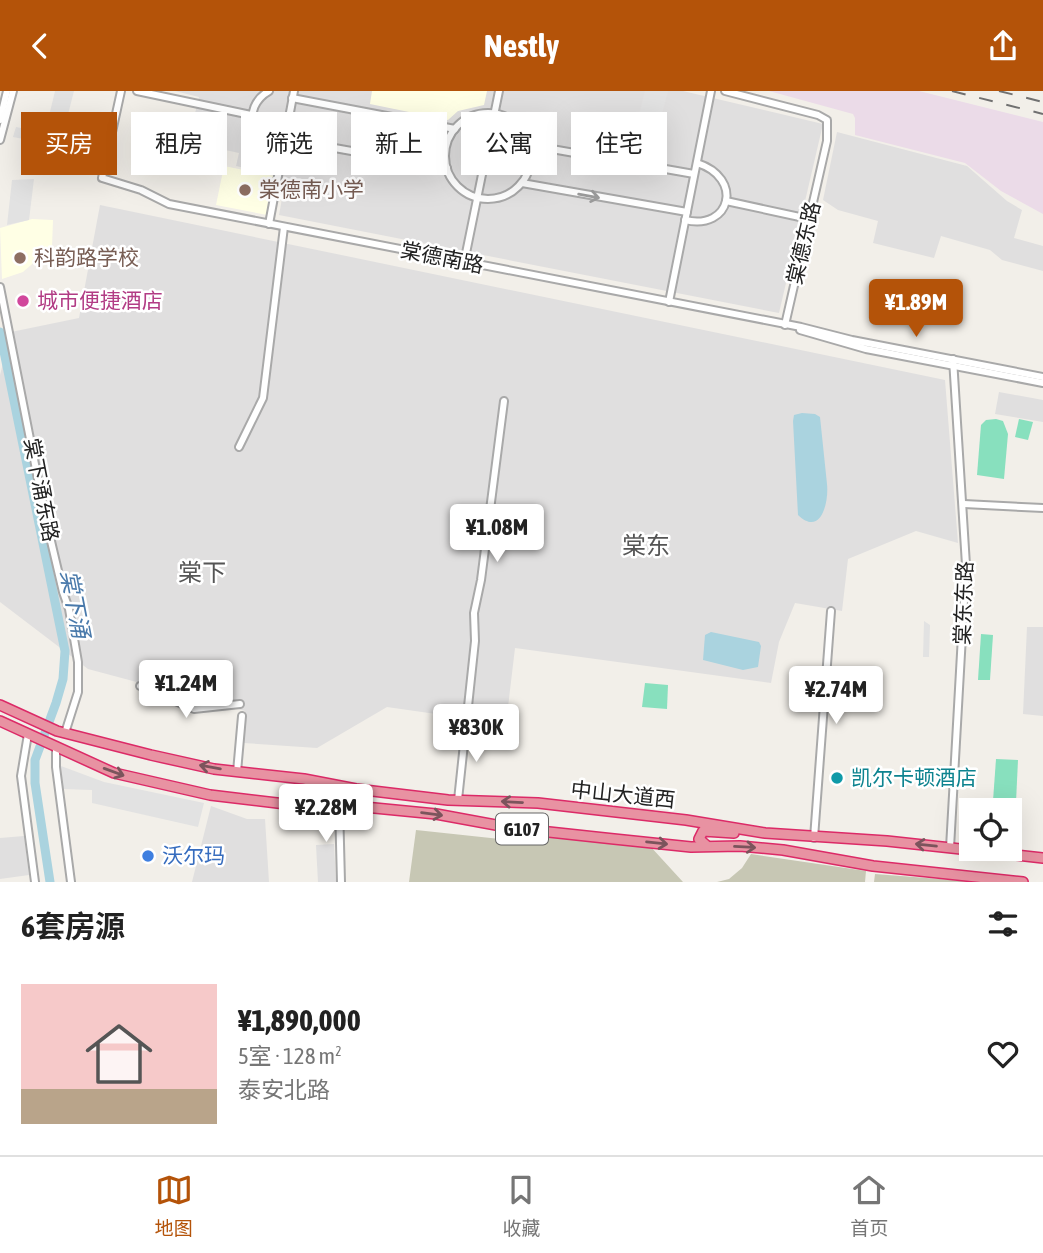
<!DOCTYPE html>
<html lang="zh">
<head>
<meta charset="utf-8">
<style>
  body { margin:0; font-family:"Asap Condensed","Noto Sans SC",sans-serif; background:#f2f2f2; color:#222; height:100vh; display:flex; flex-direction:column; font-size:26px; white-space:nowrap }
  * { box-sizing:border-box; margin:0 }
  p { font-size:23px; color:#767676 }
  .icon { flex:none; width:38px; height:38px; fill:none; stroke:currentColor; stroke-width:2; stroke-linecap:round; stroke-linejoin:round }
  .map { position:relative; height:791px; overflow:hidden }
  .details { display:flex; flex-direction:column; background:#fff; flex:1 }
  .details>* { flex:none }
  .banner { position:absolute; left:21px; top:21px; width:1001px; height:63px; display:flex; gap:14px }
  .buttons { position:absolute; left:959px; top:707px; display:grid; gap:14px }
  .buttons a { display:grid; place-items:center; width:63px; height:63px; border-radius:0px; background:#fff; box-shadow:0 7px 28px #0002; font-size:35px }
  .price { position:absolute; translate:-50% -60px; padding:0 16px; border-radius:7px; background:#fff; color:#222; font-size:23px; line-height:46px; filter:drop-shadow(0 2px 4px #0008) }
  .price::after { content:''; position:absolute; left:50%; top:42px; width:21px; height:16px; margin-left:-10px; background:inherit; clip-path:polygon(0 0,100% 0,50% 100%) }
  .price.active { background:#b45309; color:#fff }
  ul { padding:0; list-style:none }
  li { display:flex; align-items:center; gap:21px; height:175px; padding:0 21px }
  li+li { border-top:2px solid #e0e0e0 }
  li span { display:grid; place-items:center; flex:none; width:196px; height:140px; border-radius:0px; color:#555 }
  li>.icon { margin-inline-start:auto }
  span .icon { width:84px; height:84px; fill:#fffc; stroke-width:1 }
  li b { font-size:30px }
  h2 { display:flex; justify-content:space-between; align-items:center; height:84px; padding:0 21px; font-size:30px }
  .chip { padding:0 24px; border-radius:0px; background:#fff; box-shadow:0 7px 28px #0002; font-size:24px; line-height:63px }
  .chip.active { background:#b45309; color:#fff }
  header { display:flex; justify-content:space-between; align-items:center; height:91px; padding:0 21px; background:#b45309; color:#fff; font-size:32px; font-weight:700 }
  .dock { display:flex; justify-content:space-around; align-items:center; height:98px; border-top:2px solid #e0e0e0; background:#fff; font-size:19px; color:#767676 }
  .dock a { display:grid; justify-items:center; gap:4px }
  .dock .active { color:#b45309 }
  .map>svg:first-child { display:block }
  .residential { fill:#e0dfdf }
  .industrial { fill:#ebdbe8 }
  .education { fill:#ffffe5 }
  .construction { fill:#c7c7b4 }
  .pitch { fill:#88e0be }
  .parking { fill:#e2e2e2 }
  .water { fill:#aad3df }
  .lines { fill:none; stroke-linecap:round; stroke-linejoin:round }
  .river { stroke:#aad3df; stroke-width:9 }
  .minor-casing { stroke:#a9a9a9; stroke-width:10 }
  .highway-casing { stroke:#dc2a67; stroke-width:12 }
  .minor { stroke:#fff; stroke-width:6 }
  .highway { stroke:#e892a2; stroke-width:9 }
  .rail { stroke:#707070; stroke-width:2; stroke-dasharray:14 14; stroke-linecap:butt }
  .oneway { stroke:#9c9c9c }
  .oneway2 { stroke:#7b545c }
  .education-dot { fill:#8d6e63; stroke:#fff; stroke-width:2.5 }
  .hotel-dot { fill:#d1479c; stroke:#fff; stroke-width:2.5 }
  .culture-dot { fill:#0f9aa8; stroke:#fff; stroke-width:2.5 }
  .shop-dot { fill:#3f7fe0; stroke:#fff; stroke-width:2.5 }
  .labels { text-anchor:middle; stroke-width:5; stroke-linejoin:round; paint-order:stroke }
  .shield { fill:#fff; stroke:#646464; stroke-width:2 }
  .shield-label { font-size:19px; font-weight:bold; fill:#222 }
  .education-label { font-size:21px; fill:#785e54; stroke:#fff; text-anchor:start }
  .street-label { font-size:21px; fill:#222; stroke:#fff }
  .hotel-label { font-size:21px; fill:#b23c85; stroke:#fff; text-anchor:start }
  .culture-label { font-size:21px; fill:#0d838f; stroke:#fff; text-anchor:start }
  .shop-label { font-size:21px; fill:#366cbe; stroke:#fff; text-anchor:start }
  .water-label { font-size:23px; font-style:italic; fill:#4a7aab; stroke:#fff }
  .quarter-label { font-size:24px; fill:#555; stroke:#fff }
</style>
</head>
<body>
<header><svg class="icon" aria-label="back" viewBox="0 0 24 24"><path d="M15 5l-7 7 7 7"/></svg>Nestly<svg class="icon" aria-label="share" viewBox="0 0 24 24"><path d="M12 15V3M7 8l5-5 5 5M5 13v7h14v-7"/></svg></header>
<div class="map">
<svg width="1043" height="791" viewBox="0 0 1043 791">
  <rect width="100%" height="100%" fill="#f2efe9"/>
  <g class="residential">
    <path d="M175 0H683L823 33 779 222 279 124 286 86 236 75 239 62 188 51 199 6Z"/>
    <path d="M837 41 967 75 1007 110 1022 119 1014 147 1043 155V180L1002 169 990 159 941 145 934 167 873 152 878 130 838 119 823 109Z"/>
    <path d="M100 114 945 289 958 452 916 440 848 468 842 520 795 512 779 551 771 592 515 557 506 633 387 616 317 657 244 652 245 620 88 578 0 511V284L11 241 79 227Z"/>
    <path d="M999 301 1043 309V331L995 323Z"/>
    <path d="M1027 536H1043V625L1023 623Z"/>
    <path d="M211 715 247 728H265L269 791H192Z"/>
    <path d="M24 745 29 784 0 788V747Z"/>
    <path d="M334 753 336 791H318L316 754Z"/>
  </g>
  <path class="industrial" d="M769 0H919L1043 31V123L1001 100 965 72 855 44V27L853 23Z"/>
  <g class="education">
    <path d="M372 0H487L484 14 458 20 448 29 370 13Z"/>
    <path d="M224 75 274 85 267 124 216 114Z"/>
    <path d="M32 128 53 129 52 156 23 181 2 188 0 137Z"/>
  </g>
  <g class="construction">
    <path d="M416 739 500 748 513 742 650 755 683 791H409Z"/>
    <path d="M751 763 866 780 865 791H717L729 788 742 777Z"/>
    <path d="M875 783 978 791H874Z"/>
  </g>
  <g class="pitch">
    <path d="M996 328 1003 330 1008 343 1004 388 977 384 981 334 986 329Z"/>
    <path d="M1019 328 1033 331 1028 349 1015 346Z"/>
    <path d="M981 543 993 544 990 589H978Z"/>
    <path d="M645 592 668 594 667 618 642 616Z"/>
    <path d="M996 668 1018 669 1016 711 993 710Z"/>
  </g>
  <g class="parking">
    <path d="M55 0H74L56 70 41 66 44 52 13 46 16 36 45 42Z"/>
    <path d="M645 0H668L660 30 639 24Z"/>
    <path d="M34 88 29 129 7 134 12 89Z"/>
    <path d="M924 530 930 534 929 566H923Z"/>
    <path d="M61 675 104 691 204 712 198 736 92 712V699L63 698Z"/>
  </g>
  <g class="water">
    <path d="M802 322 815 323 820 326 827 393C829 411 821 446 798 424L793 330 794 324Z"/>
    <path d="M711 541 759 551 761 555 758 576 743 579 703 569 705 544Z"/>
  </g>
  <g class="lines">
    <path class="river" d="M0 241 65 560 63 588 56 612 35 669V692L50 791"/>
    <defs>
      <g id="minor">
        <path d="M121 0 102 87 141 99 169 113 801 236 852 249 1043 286"/>
        <path d="M137 0 251 24"/>
        <path d="M269 0C240 16 251 58 281 64"/>
        <path d="M725 0 818 24 827 29V50L785 234"/>
        <path d="M292 7 455 38"/>
        <circle cx="488" cy="65" r="43"/>
        <path d="M0 29 7 0"/>
        <path d="M284 48 447 77"/>
        <path d="M0 49 13 0"/>
        <path d="M529 54 694 83"/>
        <path d="M522 92 687 121"/>
        <path d="M726 110 809 128"/>
        <path d="M685 129C731 140 744 87 697 72"/>
        <path d="M269 133 294 0"/>
        <path d="M464 172 499 0"/>
        <path d="M0 196 46 429 63 501 69 518 78 571V601L65 642"/>
        <path d="M669 211 711 0"/>
        <path d="M800 239 866 258 1043 292"/>
        <path d="M239 356 263 307 284 136"/>
        <path d="M964 413 1043 417"/>
        <path d="M140 595 194 618 240 613"/>
        <path d="M28 643 21 685 35 791"/>
        <path d="M56 655V676L71 791"/>
        <path d="M237 681 242 625"/>
        <path d="M458 709 475 550 474 522 481 489 504 310"/>
        <path d="M339 714 341 791"/>
        <path d="M814 747 831 520"/>
        <path d="M950 757 966 474 953 268"/>
      </g>
      <g id="highway">
        <path d="M0 614 57 640 151 664 214 678 304 688 356 698 448 709 538 712 686 729 765 742 887 750 1043 767"/>
        <path d="M0 630 114 682 210 704 294 714 354 715 436 723 512 737 614 748 691 756 740 755 783 759 873 775 1023 791"/>
        <path d="M707 755 699 748 703 740 734 742"/>
      </g>
    </defs>
    <use href="#minor" class="minor-casing"/>
    <use href="#highway" class="highway-casing"/>
    <use href="#minor" class="minor"/>
    <use href="#highway" class="highway"/>
    <g class="rail">
      <path d="M952 0 1043 23"/>
      <path d="M999 0 1043 11"/>
    </g>
  </g>
  <defs><path id="oneway-shaft" d="M-6 0H5M1.5-3L5.5 0L1.5 3" fill="none" stroke-width="1.6" stroke-linecap="round" stroke-linejoin="round" transform="scale(1.75)"/></defs>
  <use class="oneway" href="#oneway-shaft" transform="translate(589 105) rotate(10)"/>
  <g class="oneway2">
    <use href="#oneway-shaft" transform="translate(210 676) rotate(-170)"/>
    <use href="#oneway-shaft" transform="translate(114 681) rotate(20)"/>
    <use href="#oneway-shaft" transform="translate(512 711) rotate(-177)"/>
    <use href="#oneway-shaft" transform="translate(432 723) rotate(7)"/>
    <use href="#oneway-shaft" transform="translate(657 752) rotate(6)"/>
    <use href="#oneway-shaft" transform="translate(926 754) rotate(-174)"/>
    <use href="#oneway-shaft" transform="translate(745 756) rotate(3)"/>
  </g>
  <g class="education-dot">
    <circle cx="245" cy="99" r="7"/>
    <circle cx="20" cy="167" r="7"/>
  </g>
  <circle class="hotel-dot" cx="23" cy="210" r="7"/>
  <circle class="culture-dot" cx="837" cy="687" r="7"/>
  <circle class="shop-dot" cx="148" cy="765" r="7"/>
  <g class="labels">
    <rect class="shield" x="496" y="722.5" width="52" height="31" rx="5"/>
    <g class="shield-label">
      <text x="522" y="745">G107</text>
    </g>
    <g class="education-label">
      <text x="259" y="106">棠德南小学</text>
      <text x="34" y="174">科韵路学校</text>
    </g>
    <g class="street-label">
      <text transform="translate(804 152) rotate(-77)" y="7">棠德东路</text>
      <text transform="translate(442 167) rotate(11)" y="7">棠德南路</text>
      <text transform="translate(41 399) rotate(79)" y="7">棠下涌东路</text>
      <text transform="translate(964 512) rotate(-88)" y="7">棠东东路</text>
      <text transform="translate(623 704) rotate(6)" y="7">中山大道西</text>
    </g>
    <g class="hotel-label">
      <text x="37" y="217">城市便捷酒店</text>
    </g>
    <g class="culture-label">
      <text x="851" y="694">凯尔卡顿酒店</text>
    </g>
    <g class="shop-label">
      <text x="162" y="772">沃尔玛</text>
    </g>
    <g class="water-label">
      <text transform="translate(75 513) rotate(79)" y="8">棠下涌</text>
    </g>
    <g class="quarter-label">
      <text x="646" y="463">棠东</text>
      <text x="202" y="490">棠下</text>
    </g>
  </g>
</svg>
<div class="buttons">
<a><svg class="icon" aria-label="locate" viewBox="0 0 24 24"><circle cx="12" cy="12" r="6"/><path d="M12 2v4M12 18v4M2 12h4M18 12h4"/></svg></a>
</div>
<b class="price active" style="left:916px;top:248px">¥1.89M</b>
<b class="price" style="left:497px;top:473px">¥1.08M</b>
<b class="price" style="left:186px;top:629px">¥1.24M</b>
<b class="price" style="left:836px;top:635px">¥2.74M</b>
<b class="price" style="left:476px;top:673px">¥830K</b>
<b class="price" style="left:326px;top:753px">¥2.28M</b>
<div class="banner">
<a class="chip active">买房</a>
<a class="chip">租房</a>
<a class="chip">筛选</a>
<a class="chip">新上</a>
<a class="chip">公寓</a>
<a class="chip">住宅</a>
</div>
</div>
<section class="details">
<h2>6套房源<svg class="icon" aria-label="filters" viewBox="0 0 24 24"><path d="M4 7h16M4 17h16"/><circle cx="9" cy="7" r="2"/><circle cx="15" cy="17" r="2"/></svg></h2>
<ul>
<li><span style="background:linear-gradient(#f6c9c9 75%,#b9a48a 0)"><svg class="icon" aria-label="home" viewBox="0 0 24 24"><path d="M3 11l9-7 9 7M6 9v11h12V9"/></svg></span><div><b>¥1,890,000</b><p>5室 · 128 m²</p><p>泰安北路</p></div><svg class="icon" aria-label="heart" viewBox="0 0 24 24"><path d="M12 20l-8-8c-3-5 5-10 8-4 3-6 11-1 8 4z"/></svg></li>
</ul>
</section>
<nav class="dock">
<a class="active"><svg class="icon" aria-label="map" viewBox="0 0 24 24"><path d="M3 6l6-2 6 2 6-2v14l-6 2-6-2-6 2zM9 4v14M15 6v14"/></svg>地图</a>
<a><svg class="icon" aria-label="saved" viewBox="0 0 24 24"><path d="M7 4h10v16l-5-4-5 4z"/></svg>收藏</a>
<a><svg class="icon" aria-label="home" viewBox="0 0 24 24"><path d="M3 11l9-7 9 7M6 9v11h12V9"/></svg>首页</a>
</nav>
</body>
</html>
